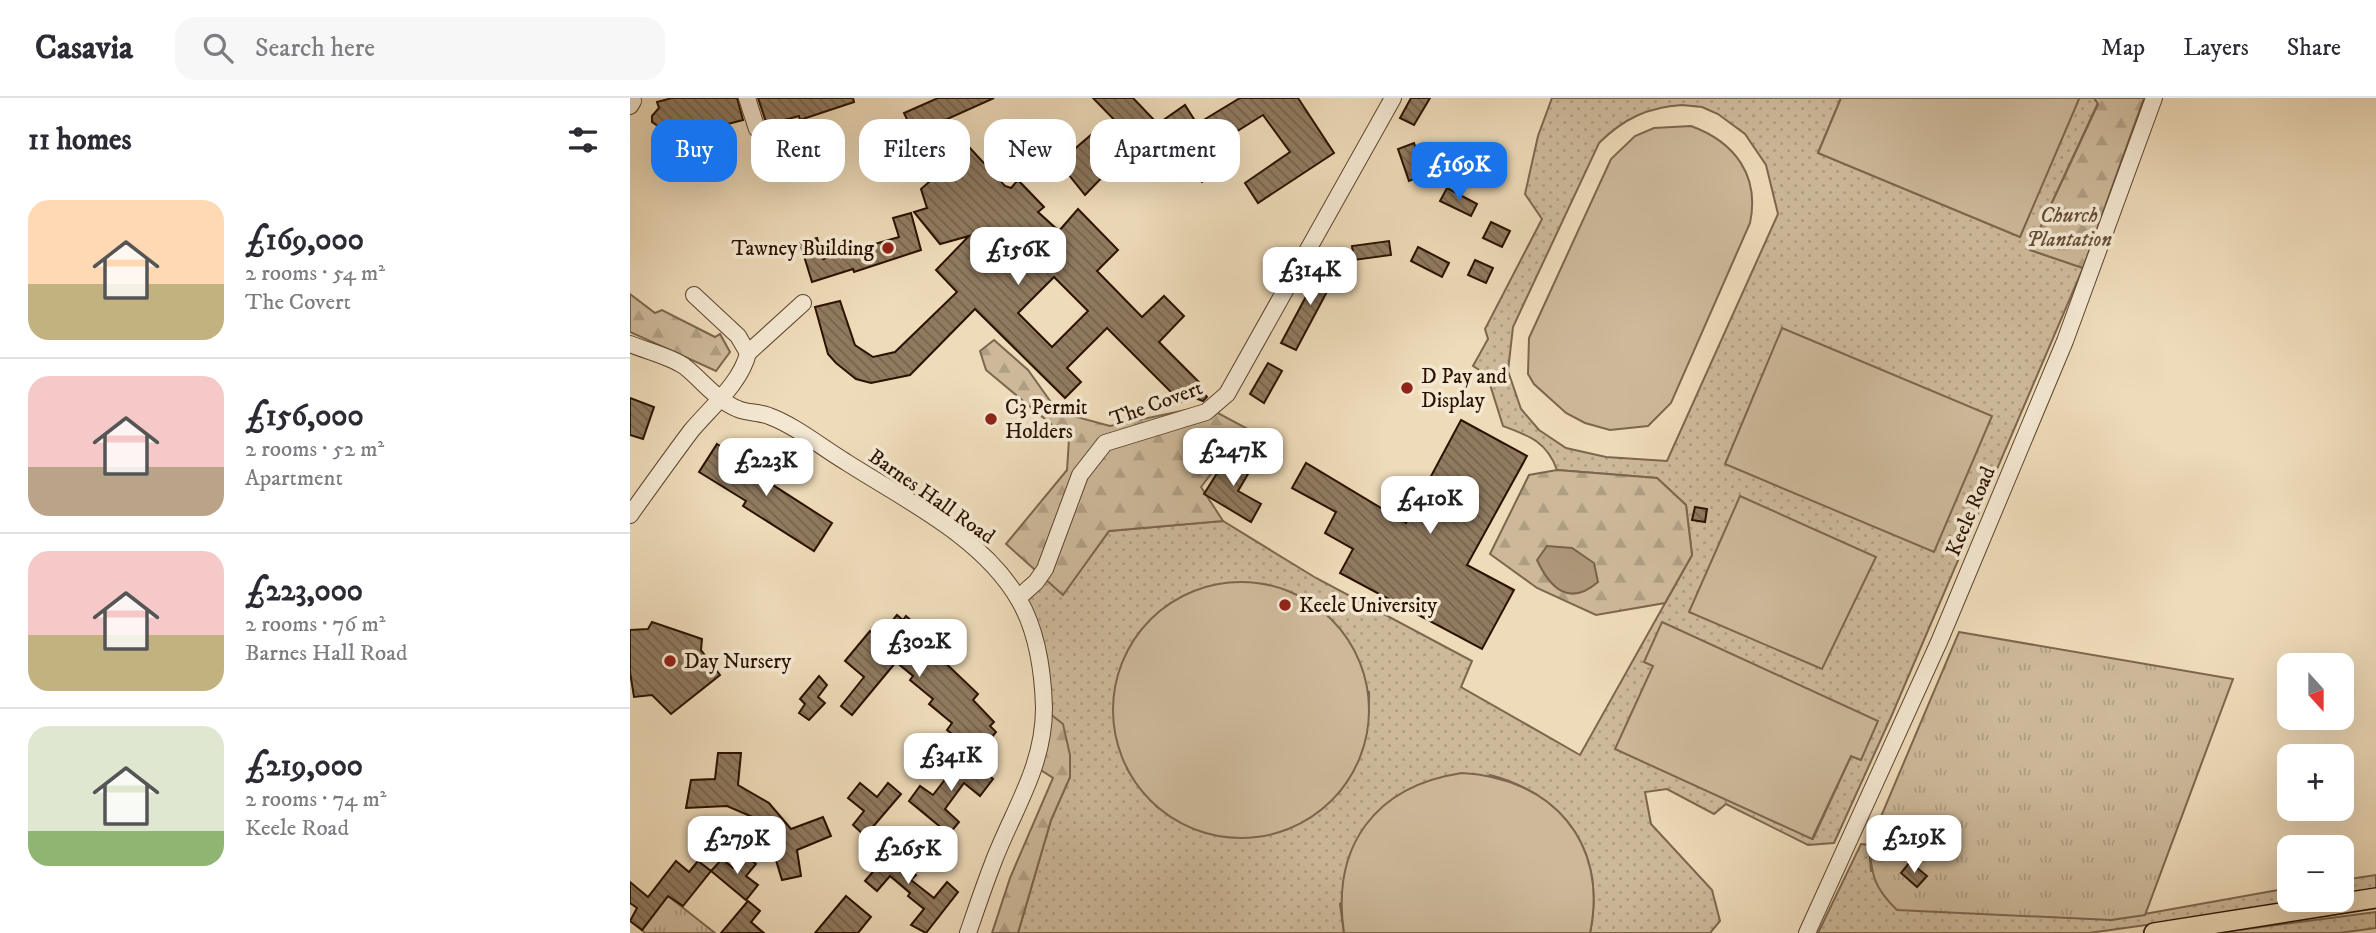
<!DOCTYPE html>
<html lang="en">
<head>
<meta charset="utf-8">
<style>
  body { margin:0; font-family:"IM FELL DW Pica",serif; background:#f7f7f7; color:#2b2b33; height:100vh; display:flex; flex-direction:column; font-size:26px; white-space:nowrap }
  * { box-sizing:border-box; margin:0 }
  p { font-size:23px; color:#7c7c81 }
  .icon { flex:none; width:38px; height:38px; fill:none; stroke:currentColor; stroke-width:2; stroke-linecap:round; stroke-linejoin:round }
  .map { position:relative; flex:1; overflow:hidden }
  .sheet { display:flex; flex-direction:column; background:#fff; width:630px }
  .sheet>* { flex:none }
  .guide { position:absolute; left:21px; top:21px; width:665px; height:63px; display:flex; gap:14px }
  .needle { width:46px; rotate:159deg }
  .tools { position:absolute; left:1647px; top:555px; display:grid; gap:14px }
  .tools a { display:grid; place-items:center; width:77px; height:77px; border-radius:14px; background:#fff; box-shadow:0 7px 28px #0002; font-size:35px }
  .price { position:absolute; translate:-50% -60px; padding:0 16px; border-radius:14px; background:#fff; color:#222; font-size:23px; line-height:46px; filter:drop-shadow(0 2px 4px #0008) }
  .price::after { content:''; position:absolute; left:50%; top:42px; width:21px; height:16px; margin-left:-10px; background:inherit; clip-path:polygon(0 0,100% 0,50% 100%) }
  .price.active { background:#1a73e8; color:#fff }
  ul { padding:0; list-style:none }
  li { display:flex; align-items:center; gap:21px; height:175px; padding:0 28px }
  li+li { border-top:2px solid #e1e1e2 }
  li span { display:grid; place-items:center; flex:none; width:196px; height:140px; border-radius:21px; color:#555 }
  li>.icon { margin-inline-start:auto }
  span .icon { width:84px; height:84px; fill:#fffc; stroke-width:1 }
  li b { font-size:30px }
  h2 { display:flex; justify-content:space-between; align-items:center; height:84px; padding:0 28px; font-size:30px }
  .chip { padding:0 24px; border-radius:21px; background:#fff; box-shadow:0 7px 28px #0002; font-size:24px; line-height:63px }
  .chip.active { background:#1a73e8; color:#fff }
  header { display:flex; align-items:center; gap:42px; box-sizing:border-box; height:98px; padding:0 35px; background:#fff; border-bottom:2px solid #e1e1e2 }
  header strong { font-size:33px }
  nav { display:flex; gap:38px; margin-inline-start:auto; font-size:24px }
  .search { width:490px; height:63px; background:#f7f7f7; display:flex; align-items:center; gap:18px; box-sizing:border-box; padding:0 24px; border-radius:21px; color:#7c7c81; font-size:26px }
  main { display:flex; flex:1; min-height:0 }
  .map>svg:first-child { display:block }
  .grass { fill:url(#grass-dots); stroke:#7c664d; stroke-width:2; fill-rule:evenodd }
  .forest { fill:url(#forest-firs); stroke:#7c664d; stroke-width:2 }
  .park { fill:url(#park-tufts); stroke:#7c664d; stroke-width:2 }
  .pitch { fill:#cdb99a; stroke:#7c664d; stroke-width:2 }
  .water { fill:#ac977a; stroke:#786249; stroke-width:2 }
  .building { fill:url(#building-back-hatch); stroke:#2b1200; stroke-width:2; fill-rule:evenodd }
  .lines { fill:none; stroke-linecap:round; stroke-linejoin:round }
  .minor-casing { stroke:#5c442e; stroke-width:18 }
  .major-casing { stroke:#2b1200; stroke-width:22 }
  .minor { stroke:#f4e8d2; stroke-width:16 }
  .major { stroke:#eedbb9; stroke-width:19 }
  .poi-dot { fill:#8f2418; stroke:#f4e8d2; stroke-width:2.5 }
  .labels { text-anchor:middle; stroke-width:7; stroke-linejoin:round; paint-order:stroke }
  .park-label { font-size:21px; font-style:italic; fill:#644c36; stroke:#f4e8d2 }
  .poi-label { font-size:21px; fill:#2b1200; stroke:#f4e8d2; text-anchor:start }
  .street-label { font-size:21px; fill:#2b1200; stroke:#f4e8d2 }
</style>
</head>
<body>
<header>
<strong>Casavia</strong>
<div class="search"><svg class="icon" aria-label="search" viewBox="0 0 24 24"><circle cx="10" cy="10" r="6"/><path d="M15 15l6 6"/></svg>Search here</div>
<nav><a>Map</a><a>Layers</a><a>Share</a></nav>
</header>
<main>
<section class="sheet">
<h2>11 homes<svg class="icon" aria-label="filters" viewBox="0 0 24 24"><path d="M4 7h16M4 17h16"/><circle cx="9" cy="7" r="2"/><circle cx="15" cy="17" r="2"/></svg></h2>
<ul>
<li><span style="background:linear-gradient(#ffd9b3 60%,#c2b280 0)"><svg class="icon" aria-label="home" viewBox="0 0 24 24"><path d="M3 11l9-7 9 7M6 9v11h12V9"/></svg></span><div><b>£169,000</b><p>2 rooms · 54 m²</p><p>The Covert</p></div></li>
<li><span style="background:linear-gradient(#f6c9c9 65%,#b9a48a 0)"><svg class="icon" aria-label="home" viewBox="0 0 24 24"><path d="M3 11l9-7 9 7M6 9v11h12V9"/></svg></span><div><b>£156,000</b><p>2 rooms · 52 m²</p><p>Apartment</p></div></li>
<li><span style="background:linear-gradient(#f6c9c9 60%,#c2b280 0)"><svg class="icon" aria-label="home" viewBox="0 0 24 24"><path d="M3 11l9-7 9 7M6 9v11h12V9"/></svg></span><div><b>£223,000</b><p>2 rooms · 76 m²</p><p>Barnes Hall Road</p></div></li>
<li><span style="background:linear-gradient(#dfe7d0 75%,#8fb573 0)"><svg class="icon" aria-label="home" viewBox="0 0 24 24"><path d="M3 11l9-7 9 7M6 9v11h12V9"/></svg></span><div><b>£219,000</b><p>2 rooms · 74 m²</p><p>Keele Road</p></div></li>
</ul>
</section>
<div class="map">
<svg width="1746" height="835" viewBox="0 0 1746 835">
  <defs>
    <pattern id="grass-dots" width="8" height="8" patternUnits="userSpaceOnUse" patternTransform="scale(1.75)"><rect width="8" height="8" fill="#cdb99a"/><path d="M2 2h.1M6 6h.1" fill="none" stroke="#b09e83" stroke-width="1.8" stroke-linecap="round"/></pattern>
    <pattern id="forest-firs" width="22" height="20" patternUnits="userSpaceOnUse" patternTransform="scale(1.75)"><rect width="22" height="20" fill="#cdb99a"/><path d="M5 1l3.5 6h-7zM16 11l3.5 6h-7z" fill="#b09e83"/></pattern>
    <pattern id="park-tufts" width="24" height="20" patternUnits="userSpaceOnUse" patternTransform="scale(1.75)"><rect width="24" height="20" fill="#cdb99a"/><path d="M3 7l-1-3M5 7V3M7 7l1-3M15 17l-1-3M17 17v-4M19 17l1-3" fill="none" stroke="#b09e83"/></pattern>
    <pattern id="building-back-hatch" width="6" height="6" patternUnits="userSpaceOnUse" patternTransform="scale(1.75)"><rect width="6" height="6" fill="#907b60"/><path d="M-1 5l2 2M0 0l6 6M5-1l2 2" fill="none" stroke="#76634d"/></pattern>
  </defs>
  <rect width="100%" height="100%" fill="#eedbb9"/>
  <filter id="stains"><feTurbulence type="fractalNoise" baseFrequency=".00286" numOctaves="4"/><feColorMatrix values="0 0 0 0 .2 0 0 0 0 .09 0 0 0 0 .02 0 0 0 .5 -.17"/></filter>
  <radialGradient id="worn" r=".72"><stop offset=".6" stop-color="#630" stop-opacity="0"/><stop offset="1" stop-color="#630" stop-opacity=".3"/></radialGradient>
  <g class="grass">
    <path d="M922 0H1211L1188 55 1390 139 1447 0H1464L1468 5 1400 152 1453 170 1261 619 1204 745 1178 747 1096 706 1084 716 1037 691 1015 694 1021 726 1082 792 1090 823 1080 835H960C976 756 936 697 860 677L710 806 714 835H388L421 722 440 679 414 611 388 500 411 477 433 496 479 433 593 423 686 480 842 563 831 589 950 657 1062 457 1056 407 1027 380 927 372C917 344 900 338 873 328L857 277 843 268 858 241 855 231 912 121 895 96 908 38ZM1052 7 1072 9 1088 16 1115 36 1136 67 1148 116 1037 363 976 359 936 350 909 332 891 311 878 273 883 229 969 45C993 21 1018 9 1052 7ZM541 505 739 594C740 634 732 664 708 696L527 709 497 671 509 535ZM1014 563 1231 662 1221 658 1183 741 986 651 1024 568Z"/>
    <path d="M1231 746 1239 747 1241 773 1481 822 1659 790V802H1696L1459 835H1188Z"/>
    <path d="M1746 777V794L1712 799V782Z"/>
    <path d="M1746 814V830L1709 835H1585Z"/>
  </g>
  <g class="forest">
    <path d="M1464 0H1514L1453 170 1400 152 1468 6Z"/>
    <path d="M0 196 25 215 32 212 85 239 90 236 100 254 86 273 0 234Z"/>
    <path d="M364 242 398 272 428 314 480 328 575 308 616 330 571 389 593 423 479 433 433 497 376 446 437 372 439 341 356 272 350 253Z"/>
    <path d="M927 372 1027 380 1056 407 1062 457 1035 505 966 517 907 490 860 456 899 377Z"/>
    <path d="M414 611 433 626 440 657V679L421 722 388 835H362L380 780 423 680 406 669Z"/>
  </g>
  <g class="park">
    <path d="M1329 534 1603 581 1515 817 1481 822 1267 812C1244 790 1242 778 1239 747Z"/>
    <path d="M38 798 85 835H15L12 832Z"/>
  </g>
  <g class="pitch">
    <path d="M1211 0H1447L1449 1 1390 139 1188 55Z"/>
    <path d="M1061 28C1105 44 1130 78 1120 125L1041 305 1018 328 980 332 955 325 936 315 904 286 898 276 899 240 981 61 1005 38 1024 30Z"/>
    <path d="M1152 230 1362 318 1304 454 1095 366Z"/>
    <path d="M1110 398 1246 459 1192 571 1059 514Z"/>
    <circle cx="611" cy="612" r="128"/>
    <path d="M1032 524 1248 623 1231 662 1221 658 1182 741 985 651 1023 568 1014 564Z"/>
    <path d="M832 675C922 680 979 744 960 835H714C701 748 745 688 832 675Z"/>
  </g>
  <path class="water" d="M917 448 942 450 964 465 968 484C939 509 920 490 907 462Z"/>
  <g class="building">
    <path d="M42 0H107L113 22 41 41 36 46 29 45V29L22 24V18L29 10 27 4Z"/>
    <path d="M128 0H223L224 4 170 22 169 18 143 25 142 23 136 24Z"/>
    <path d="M308 0H364L284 36 274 15Z"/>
    <path d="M463 0H503L526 24 512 39 501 28 496 34Z"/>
    <path d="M610 0H668L704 55 628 105 615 85 660 54 633 17 582 49 595 70 572 84 559 64 539 76 525 56 545 41 532 23 555 7 567 26Z"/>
    <path d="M781 0H800L784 27 770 20Z"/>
    <path d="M422 32 441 54 462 36 486 65 455 97 411 42Z"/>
    <path d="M784 45 796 76 779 83 768 51Z"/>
    <path d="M339 49 375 88 381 90 388 82 414 109 408 114 429 133 448 111 488 152 467 173 512 219 534 198 554 218 529 244 570 285 567 287 577 299 573 303 557 297 551 304 477 230 437 270 451 284 435 300 345 211 280 277 241 285 226 281 206 265 198 256 185 209 210 203 225 247 243 259 265 254 327 194 306 172 339 138 310 146 284 114 297 110 291 91ZM424 179 458 213 422 249 388 215Z"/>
    <path d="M817 90 847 106 841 118 810 103Z"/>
    <path d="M281 115 291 152 224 174 223 171 182 184 170 145 187 140 193 161 224 152 230 145 238 148 269 139 263 120Z"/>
    <path d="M861 124 880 133 872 149 853 140Z"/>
    <path d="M759 143 761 157 724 162 722 148Z"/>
    <path d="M788 149 819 165 812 179 781 163Z"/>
    <path d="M845 162 863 170 856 185 838 177Z"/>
    <path d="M694 165 708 173 666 252 651 245Z"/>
    <path d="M638 265 652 273 634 305 620 296Z"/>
    <path d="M0 300 24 309 13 341 0 337Z"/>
    <path d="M831 322 897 358 837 467 884 492 852 551 710 475 723 451 695 435 706 414 662 390 676 365 776 425Z"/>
    <path d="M87 346 123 369 121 373 202 425 184 453 113 408 116 403 69 374Z"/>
    <path d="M601 353 620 363 613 374 618 376 608 393 631 406 621 424 574 396Z"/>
    <path d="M1065 409 1077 411 1075 424 1062 422Z"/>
    <path d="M267 517 273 522 276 518 285 526 283 529 308 550 304 554 348 596 343 602 364 624 360 628 366 634 357 645 352 641 342 652 317 632 322 625 299 606 303 601 280 582 283 578 266 564 222 617 211 608 234 579 215 563 240 533 245 538 250 532 253 534Z"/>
    <path d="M22 524 72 541 71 552 90 577 41 616 22 597 4 599 0 574V532L18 531Z"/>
    <path d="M189 578 197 587 188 599 195 605 179 622 169 615 175 606 170 601Z"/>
    <path d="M88 655H111L108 687 139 705 161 731 193 719 201 738 167 752 171 778 152 782 141 746 125 720 97 708 56 710 61 682 85 681Z"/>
    <path d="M334 657 363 681 350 698 334 685 315 711 329 724 319 736 279 703 290 688 303 697Z"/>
    <path d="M230 685 247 699 258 685 271 696 235 738 223 727 234 713 218 700Z"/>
    <path d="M243 743 286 777 281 782 304 800 317 784 328 794 296 835 281 827 294 811 278 798 280 795 260 778 247 793 235 783 248 768 233 755Z"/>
    <path d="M114 756 126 766 116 778 128 787 116 802 81 773 92 761 103 770Z"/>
    <path d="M46 763 59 774 68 763 81 773 53 808 38 798 12 832 0 823 7 810 0 805V784L18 799Z"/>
    <path d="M1280 764 1297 778 1287 789 1271 775Z"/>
    <path d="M216 798 241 819 228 835H185Z"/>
    <path d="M118 803 130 813 121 824 134 835H91Z"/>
  </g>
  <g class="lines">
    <defs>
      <g id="minor">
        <path d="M117 0 127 31"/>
        <path d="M0 8 3 3 0 0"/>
        <path d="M64 197 108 238 118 255"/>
        <path d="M0 246C17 253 39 258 54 268 72 282 86 302 108 311 117 315 129 314 139 318 166 328 191 349 216 364 275 402 353 439 389 502 407 533 413 574 414 610 414 669 383 712 363 765 354 788 346 812 338 835"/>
        <path d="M0 417C20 389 40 361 61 333 80 310 111 285 118 255L173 205"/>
        <path d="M388 500 406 484 415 471 450 377 475 345 576 314 597 296 763 0"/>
        <path d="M1177 835 1309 544 1435 243 1524 0"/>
      </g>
      <path id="major" d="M1524 835 1746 800"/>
    </defs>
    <use href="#minor" class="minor-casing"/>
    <use href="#major" class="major-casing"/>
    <use href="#minor" class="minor"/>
    <use href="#major" class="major"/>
  </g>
  <g class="poi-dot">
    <circle cx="258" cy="150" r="7"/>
    <circle cx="777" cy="290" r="7"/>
    <circle cx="361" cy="321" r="7"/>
    <circle cx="655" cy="507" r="7"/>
    <circle cx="40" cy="563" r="7"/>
  </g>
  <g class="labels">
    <g class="park-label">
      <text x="1439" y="124">Church<tspan x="1439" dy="24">Plantation</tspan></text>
    </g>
    <g class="poi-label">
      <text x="244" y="157" text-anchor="end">Tawney Building</text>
      <text x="791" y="285">D Pay and<tspan x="791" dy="24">Display</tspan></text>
      <text x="375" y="316">C3 Permit<tspan x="375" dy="24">Holders</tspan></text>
      <text x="669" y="514">Keele University</text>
      <text x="54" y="570">Day Nursery</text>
    </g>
    <g class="street-label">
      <text transform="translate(526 305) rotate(-20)" y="7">The Covert</text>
      <text transform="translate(302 398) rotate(35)" y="7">Barnes Hall Road</text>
      <text transform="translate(1340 413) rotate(-67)" y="7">Keele Road</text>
    </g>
  </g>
  <rect width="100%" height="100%" filter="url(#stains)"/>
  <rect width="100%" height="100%" fill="url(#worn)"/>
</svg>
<div class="tools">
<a><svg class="needle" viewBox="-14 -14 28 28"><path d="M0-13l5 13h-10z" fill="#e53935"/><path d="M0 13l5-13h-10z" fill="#7c7c81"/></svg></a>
<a>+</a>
<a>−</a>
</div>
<b class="price active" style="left:829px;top:104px">£169K</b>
<b class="price" style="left:388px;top:189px">£156K</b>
<b class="price" style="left:680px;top:209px">£314K</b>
<b class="price" style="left:603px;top:390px">£247K</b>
<b class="price" style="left:136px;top:400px">£223K</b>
<b class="price" style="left:800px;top:438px">£410K</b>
<b class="price" style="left:289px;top:581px">£302K</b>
<b class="price" style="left:321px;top:695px">£341K</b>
<b class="price" style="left:1284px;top:777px">£219K</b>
<b class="price" style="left:107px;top:778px">£279K</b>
<b class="price" style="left:278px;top:788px">£265K</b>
<div class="guide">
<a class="chip active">Buy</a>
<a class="chip">Rent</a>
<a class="chip">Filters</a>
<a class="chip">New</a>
<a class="chip">Apartment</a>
</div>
</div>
</main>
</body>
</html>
